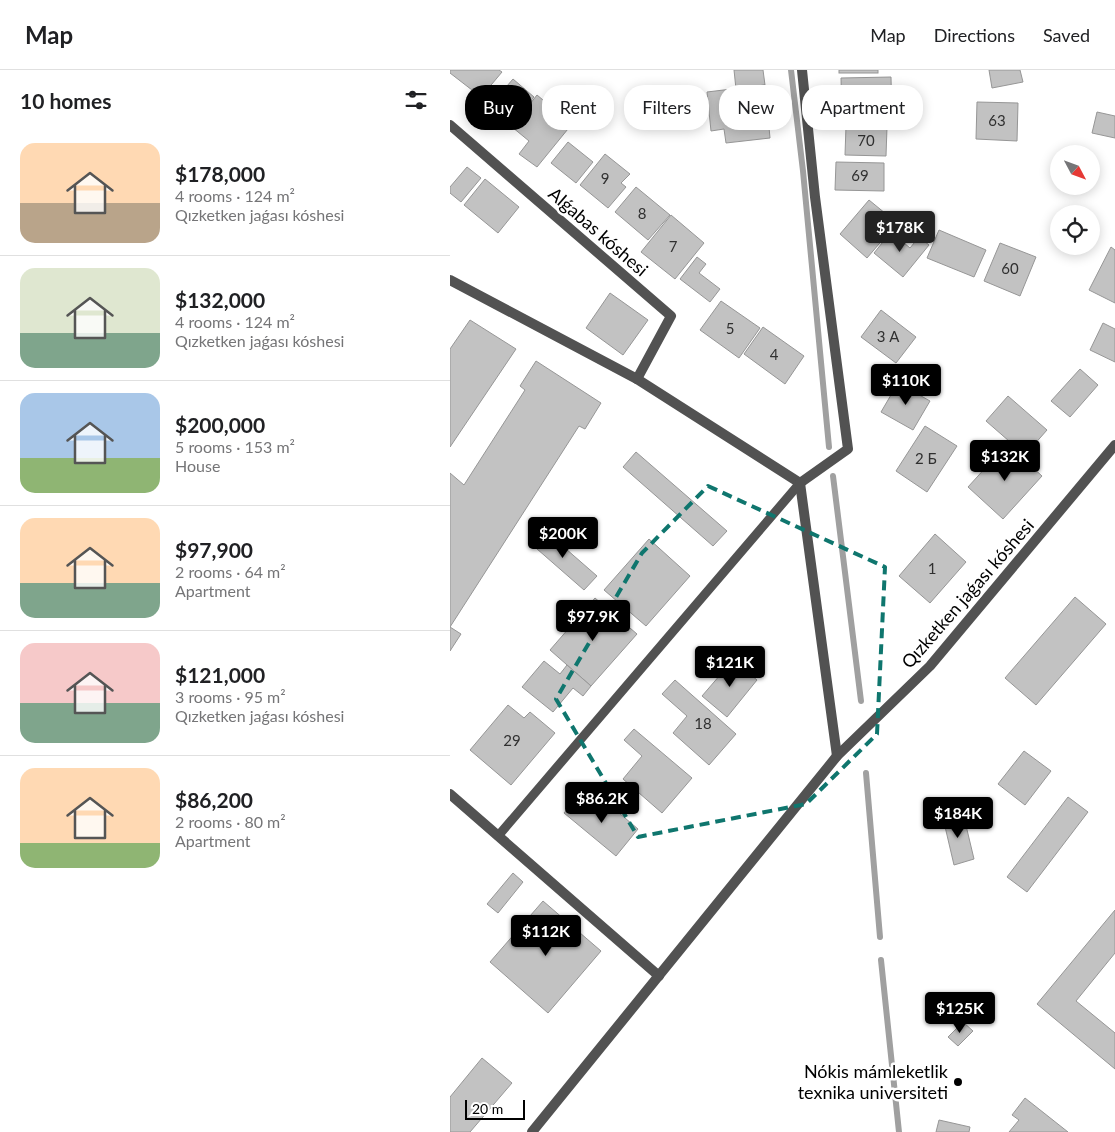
<!DOCTYPE html>
<html lang="en">
<head>
<meta charset="utf-8">
<style>
  body { margin:0; font-family:Lato,sans-serif; background:#f2f2f2; color:#202124; height:100vh; display:flex; flex-direction:column; font-size:19px; white-space:nowrap }
  * { box-sizing:border-box; margin:0 }
  p { font-size:16px; color:#757577 }
  .icon { flex:none; width:28px; height:28px; fill:none; stroke:currentColor; stroke-width:2; stroke-linecap:round; stroke-linejoin:round }
  .map { position:relative; flex:1; overflow:hidden }
  .side { display:flex; flex-direction:column; background:#fff; width:450px }
  .side>* { flex:none }
  .banner { position:absolute; left:15px; top:15px; width:475px; height:45px; display:flex; gap:10px }
  .needle { width:32px; rotate:131deg }
  .controls { position:absolute; left:600px; top:75px; display:grid; gap:10px }
  .controls a { display:grid; place-items:center; width:50px; height:50px; border-radius:50%; background:#fff; box-shadow:0 2px 12px #0003; font-size:25px }
  .scale { position:absolute; left:15px; bottom:12px; width:60px; box-sizing:border-box; padding-left:5px; border:2px solid #000; border-top:0; font-size:14px; line-height:18px; white-space:nowrap; color:#000; -webkit-text-stroke:4px #fff; paint-order:stroke }
  .price { position:absolute; translate:-50% -42px; padding:0 11px; border-radius:5px; background:#000; color:#fff; font-size:16px; line-height:32px; filter:drop-shadow(0 1px 2px #0008) }
  .price::after { content:''; position:absolute; left:50%; top:30px; width:15px; height:11px; margin-left:-8px; background:inherit; clip-path:polygon(0 0,100% 0,50% 100%) }
  .price.active { background:#222; color:#fff }
  ul { padding:0; list-style:none }
  li { display:flex; align-items:center; gap:15px; height:125px; padding:0 20px }
  li+li { border-top:1px solid #e0e0e0 }
  li span { display:grid; place-items:center; flex:none; width:140px; height:100px; border-radius:15px; color:#555 }
  li>.icon { margin-inline-start:auto }
  span .icon { width:60px; height:60px; fill:#fffc; stroke-width:1 }
  li b { font-size:21px }
  h2 { display:flex; justify-content:space-between; align-items:center; height:60px; padding:0 20px; font-size:21px }
  .chip { padding:0 18px; border-radius:20px; background:#fff; box-shadow:0 2px 12px #0003; font-size:18px; line-height:45px }
  .chip.active { background:#000; color:#fff }
  header { display:flex; align-items:center; gap:30px; box-sizing:border-box; height:70px; padding:0 25px; background:#fff; border-bottom:1px solid #e0e0e0 }
  header strong { font-size:24px }
  nav { display:flex; gap:28px; margin-inline-start:auto; font-size:18px }
  main { display:flex; flex:1; min-height:0 }
  .map>svg:first-child { display:block }
  .lines { fill:none; stroke-linecap:round; stroke-linejoin:round }
  .stream { stroke:#a0a0a0; stroke-width:6 }
  .building { fill:#c2c2c2; stroke:#969696 }
  .service { stroke:#525252; stroke-width:9 }
  .minor { stroke:#525252; stroke-width:10 }
  .marked { fill:none; stroke:#0f766e; stroke-width:4; stroke-dasharray:10 6; stroke-linejoin:round }
  .poi-dot { fill:#000; stroke:#fff; stroke-width:2 }
  .labels { text-anchor:middle; stroke-width:5; stroke-linejoin:round; paint-order:stroke }
  .number-label { font-size:15px; fill:#303030 }
  .street-label { font-size:18px; fill:#000; stroke:#fff }
  .poi-label { font-size:18px; fill:#000; stroke:#fff; text-anchor:end }
</style>
</head>
<body>
<header>
<strong>Map</strong>
<nav><a>Map</a><a>Directions</a><a>Saved</a></nav>
</header>
<main>
<section class="side">
<h2>10 homes<svg class="icon" aria-label="filters" viewBox="0 0 24 24"><path d="M4 7h16M4 17h16"/><circle cx="9" cy="7" r="2"/><circle cx="15" cy="17" r="2"/></svg></h2>
<ul>
<li><span style="background:linear-gradient(#ffd9b3 60%,#b9a48a 0)"><svg class="icon" aria-label="home" viewBox="0 0 24 24"><path d="M3 11l9-7 9 7M6 9v11h12V9"/></svg></span><div><b>$178,000</b><p>4 rooms · 124 m²</p><p>Qızketken jaǵası kóshesi</p></div></li>
<li><span style="background:linear-gradient(#dfe7d0 65%,#7fa58c 0)"><svg class="icon" aria-label="home" viewBox="0 0 24 24"><path d="M3 11l9-7 9 7M6 9v11h12V9"/></svg></span><div><b>$132,000</b><p>4 rooms · 124 m²</p><p>Qızketken jaǵası kóshesi</p></div></li>
<li><span style="background:linear-gradient(#a9c7e8 65%,#8fb573 0)"><svg class="icon" aria-label="home" viewBox="0 0 24 24"><path d="M3 11l9-7 9 7M6 9v11h12V9"/></svg></span><div><b>$200,000</b><p>5 rooms · 153 m²</p><p>House</p></div></li>
<li><span style="background:linear-gradient(#ffd9b3 65%,#7fa58c 0)"><svg class="icon" aria-label="home" viewBox="0 0 24 24"><path d="M3 11l9-7 9 7M6 9v11h12V9"/></svg></span><div><b>$97,900</b><p>2 rooms · 64 m²</p><p>Apartment</p></div></li>
<li><span style="background:linear-gradient(#f6c9c9 60%,#7fa58c 0)"><svg class="icon" aria-label="home" viewBox="0 0 24 24"><path d="M3 11l9-7 9 7M6 9v11h12V9"/></svg></span><div><b>$121,000</b><p>3 rooms · 95 m²</p><p>Qızketken jaǵası kóshesi</p></div></li>
<li><span style="background:linear-gradient(#ffd9b3 75%,#8fb573 0)"><svg class="icon" aria-label="home" viewBox="0 0 24 24"><path d="M3 11l9-7 9 7M6 9v11h12V9"/></svg></span><div><b>$86,200</b><p>2 rooms · 80 m²</p><p>Apartment</p></div></li>
</ul>
</section>
<div class="map">
<svg width="665" height="1062" viewBox="0 0 665 1062">
  <rect width="100%" height="100%" fill="#fff"/>
  <g class="lines">
    <g class="stream">
      <path d="M341 0 353 101 379 377"/>
      <path d="M383 406 411 631"/>
      <path d="M416 703 430 867"/>
      <path d="M431 890 449 1062"/>
    </g>
  </g>
  <g class="building">
    <path d="M0 0H49L52 2 31 27 0 3Z"/>
    <path d="M284 0H313L315 15 286 19Z"/>
    <rect x="389" y="0" width="39" height="3"/>
    <path d="M539 0H570L573 12 542 18Z"/>
    <path d="M441 7 442 50 392 51 391 8Z"/>
    <path d="M63 9 84 27 60 56 38 38Z"/>
    <path d="M315 15 320 68 276 73 274 59 261 61 257 22Z"/>
    <path d="M87 25 122 54 87 97 69 84 79 71 62 57Z"/>
    <path d="M527 32 568 33 567 71 526 69Z"/>
    <path d="M647 42 665 46V68L642 63Z"/>
    <path d="M396 56 437 57 436 86 395 85Z"/>
    <path d="M118 72 143 92 126 113 101 93Z"/>
    <path d="M155 84 180 104 171 113 176 117 158 138 130 115Z"/>
    <path d="M386 92 434 93V121L385 120Z"/>
    <path d="M17 97 31 108 11 132 0 123V117Z"/>
    <path d="M35 109 69 137 48 163 14 135Z"/>
    <path d="M186 117 220 145 198 170 165 142Z"/>
    <path d="M419 130 447 153 417 188 390 164Z"/>
    <path d="M221 145 254 173 225 209 191 182Z"/>
    <path d="M489 160 536 180 524 207 477 188Z"/>
    <path d="M441 162 460 178 469 167 479 175 453 207 424 183Z"/>
    <path d="M550 173 586 187 570 226 534 211Z"/>
    <path d="M661 177 665 180V233L639 220Z"/>
    <path d="M247 187 256 194 249 203 270 219 260 232 230 209Z"/>
    <path d="M160 223 198 250 173 285 136 258Z"/>
    <path d="M271 231 310 258 289 288 250 260Z"/>
    <path d="M431 240 466 267 446 293 411 267Z"/>
    <path d="M20 250 66 279 0 377V279Z"/>
    <path d="M653 253 665 259V292L640 280Z"/>
    <path d="M313 257 354 286 335 314 294 284Z"/>
    <path d="M86 291 151 333 135 359 129 356 0 557 11 564 0 581V403L14 415 75 320 70 316Z"/>
    <path d="M630 299 648 315 620 347 601 331Z"/>
    <path d="M448 313 480 331 463 360 431 342Z"/>
    <path d="M558 326 597 360 575 385 536 351Z"/>
    <path d="M475 356 507 376 477 422 446 401Z"/>
    <path d="M557 374 592 406 553 449 518 417Z"/>
    <path d="M186 382 277 461 263 476 173 397Z"/>
    <path d="M92 458 147 506 134 520 79 472Z"/>
    <path d="M485 464 516 492 480 533 449 506Z"/>
    <path d="M199 469 240 506 196 556 154 520Z"/>
    <path d="M625 527 656 554 586 635 555 608Z"/>
    <path d="M145 528 187 564 141 616 100 580Z"/>
    <path d="M283 590 307 610 277 647 252 626Z"/>
    <path d="M94 591 110 604 117 595 141 616 133 626 123 618 103 642 72 617Z"/>
    <path d="M225 610 286 664 259 695 223 663 237 646 212 624Z"/>
    <path d="M58 635 74 648 80 642 105 663 61 715 20 680Z"/>
    <path d="M184 659 242 708 212 743 173 709 192 686 174 670Z"/>
    <path d="M574 681 601 701 575 735 548 714Z"/>
    <path d="M131 723 157 744 162 737 188 759 166 786 114 743Z"/>
    <path d="M618 727 638 742 577 822 557 807Z"/>
    <path d="M513 743 524 789 504 795 493 748Z"/>
    <path d="M63 803 73 812 48 843 37 834Z"/>
    <path d="M93 831 151 881 98 943 40 892Z"/>
    <path d="M665 840V883L626 931 665 963V999L587 934Z"/>
    <path d="M513 952 523 961 508 976 498 967Z"/>
    <path d="M32 988 62 1013 20 1062H0V1027Z"/>
    <path d="M575 1028 618 1062H559L569 1050 562 1045Z"/>
    <path d="M489 1050 520 1057 519 1062H486Z"/>
  </g>
  <g class="lines">
    <path class="service" d="M48 766 350 413"/>
    <g class="minor">
      <path d="M0 55 221 246 187 309"/>
      <path d="M0 210 187 309 350 413"/>
      <path d="M350 413 398 379 365 127 352 0"/>
      <path d="M350 413 387 686"/>
      <path d="M0 724 209 906"/>
      <path d="M82 1062 387 686 480 596 665 375"/>
    </g>
  </g>
  <path class="marked" d="M258 416 435 497 427 664 356 734 188 767 106 629 192 483Z"/>
  <circle class="poi-dot" cx="508" cy="1012" r="5"/>
  <g class="labels">
    <g class="number-label">
      <text x="547" y="56">63</text>
      <text x="416" y="76">70</text>
      <text x="410" y="111">69</text>
      <text x="155" y="114">9</text>
      <text x="192" y="149">8</text>
      <text x="223" y="182">7</text>
      <text x="560" y="204">60</text>
      <text x="280" y="264">5</text>
      <text x="438" y="272">3 А</text>
      <text x="324" y="290">4</text>
      <text x="476" y="394">2 Б</text>
      <text x="482" y="504">1</text>
      <text x="253" y="659">18</text>
      <text x="62" y="676">29</text>
    </g>
    <g class="street-label">
      <text transform="translate(148 162) rotate(41)" y="6">Alǵabas kóshesi</text>
      <text transform="translate(518 524) rotate(-49)" y="6">Qızketken jaǵası kóshesi</text>
    </g>
    <g class="poi-label">
      <text x="498" y="1008">Nókis mámleketlik<tspan x="498" dy="21">texnika universiteti</tspan></text>
    </g>
  </g>
</svg>
<div class="controls">
<a><svg class="needle" viewBox="-14 -14 28 28"><path d="M0-13l5 13h-10z" fill="#e53935"/><path d="M0 13l5-13h-10z" fill="#757577"/></svg></a>
<a><svg class="icon" aria-label="locate" viewBox="0 0 24 24"><circle cx="12" cy="12" r="6"/><path d="M12 2v4M12 18v4M2 12h4M18 12h4"/></svg></a>
</div>
<div class="scale">20 m</div>
<b class="price active" style="left:450px;top:183px">$178K</b>
<b class="price" style="left:456px;top:336px">$110K</b>
<b class="price" style="left:555px;top:412px">$132K</b>
<b class="price" style="left:113px;top:489px">$200K</b>
<b class="price" style="left:143px;top:572px">$97.9K</b>
<b class="price" style="left:280px;top:618px">$121K</b>
<b class="price" style="left:152px;top:754px">$86.2K</b>
<b class="price" style="left:508px;top:769px">$184K</b>
<b class="price" style="left:96px;top:887px">$112K</b>
<b class="price" style="left:510px;top:964px">$125K</b>
<div class="banner">
<a class="chip active">Buy</a>
<a class="chip">Rent</a>
<a class="chip">Filters</a>
<a class="chip">New</a>
<a class="chip">Apartment</a>
</div>
</div>
</main>
</body>
</html>
